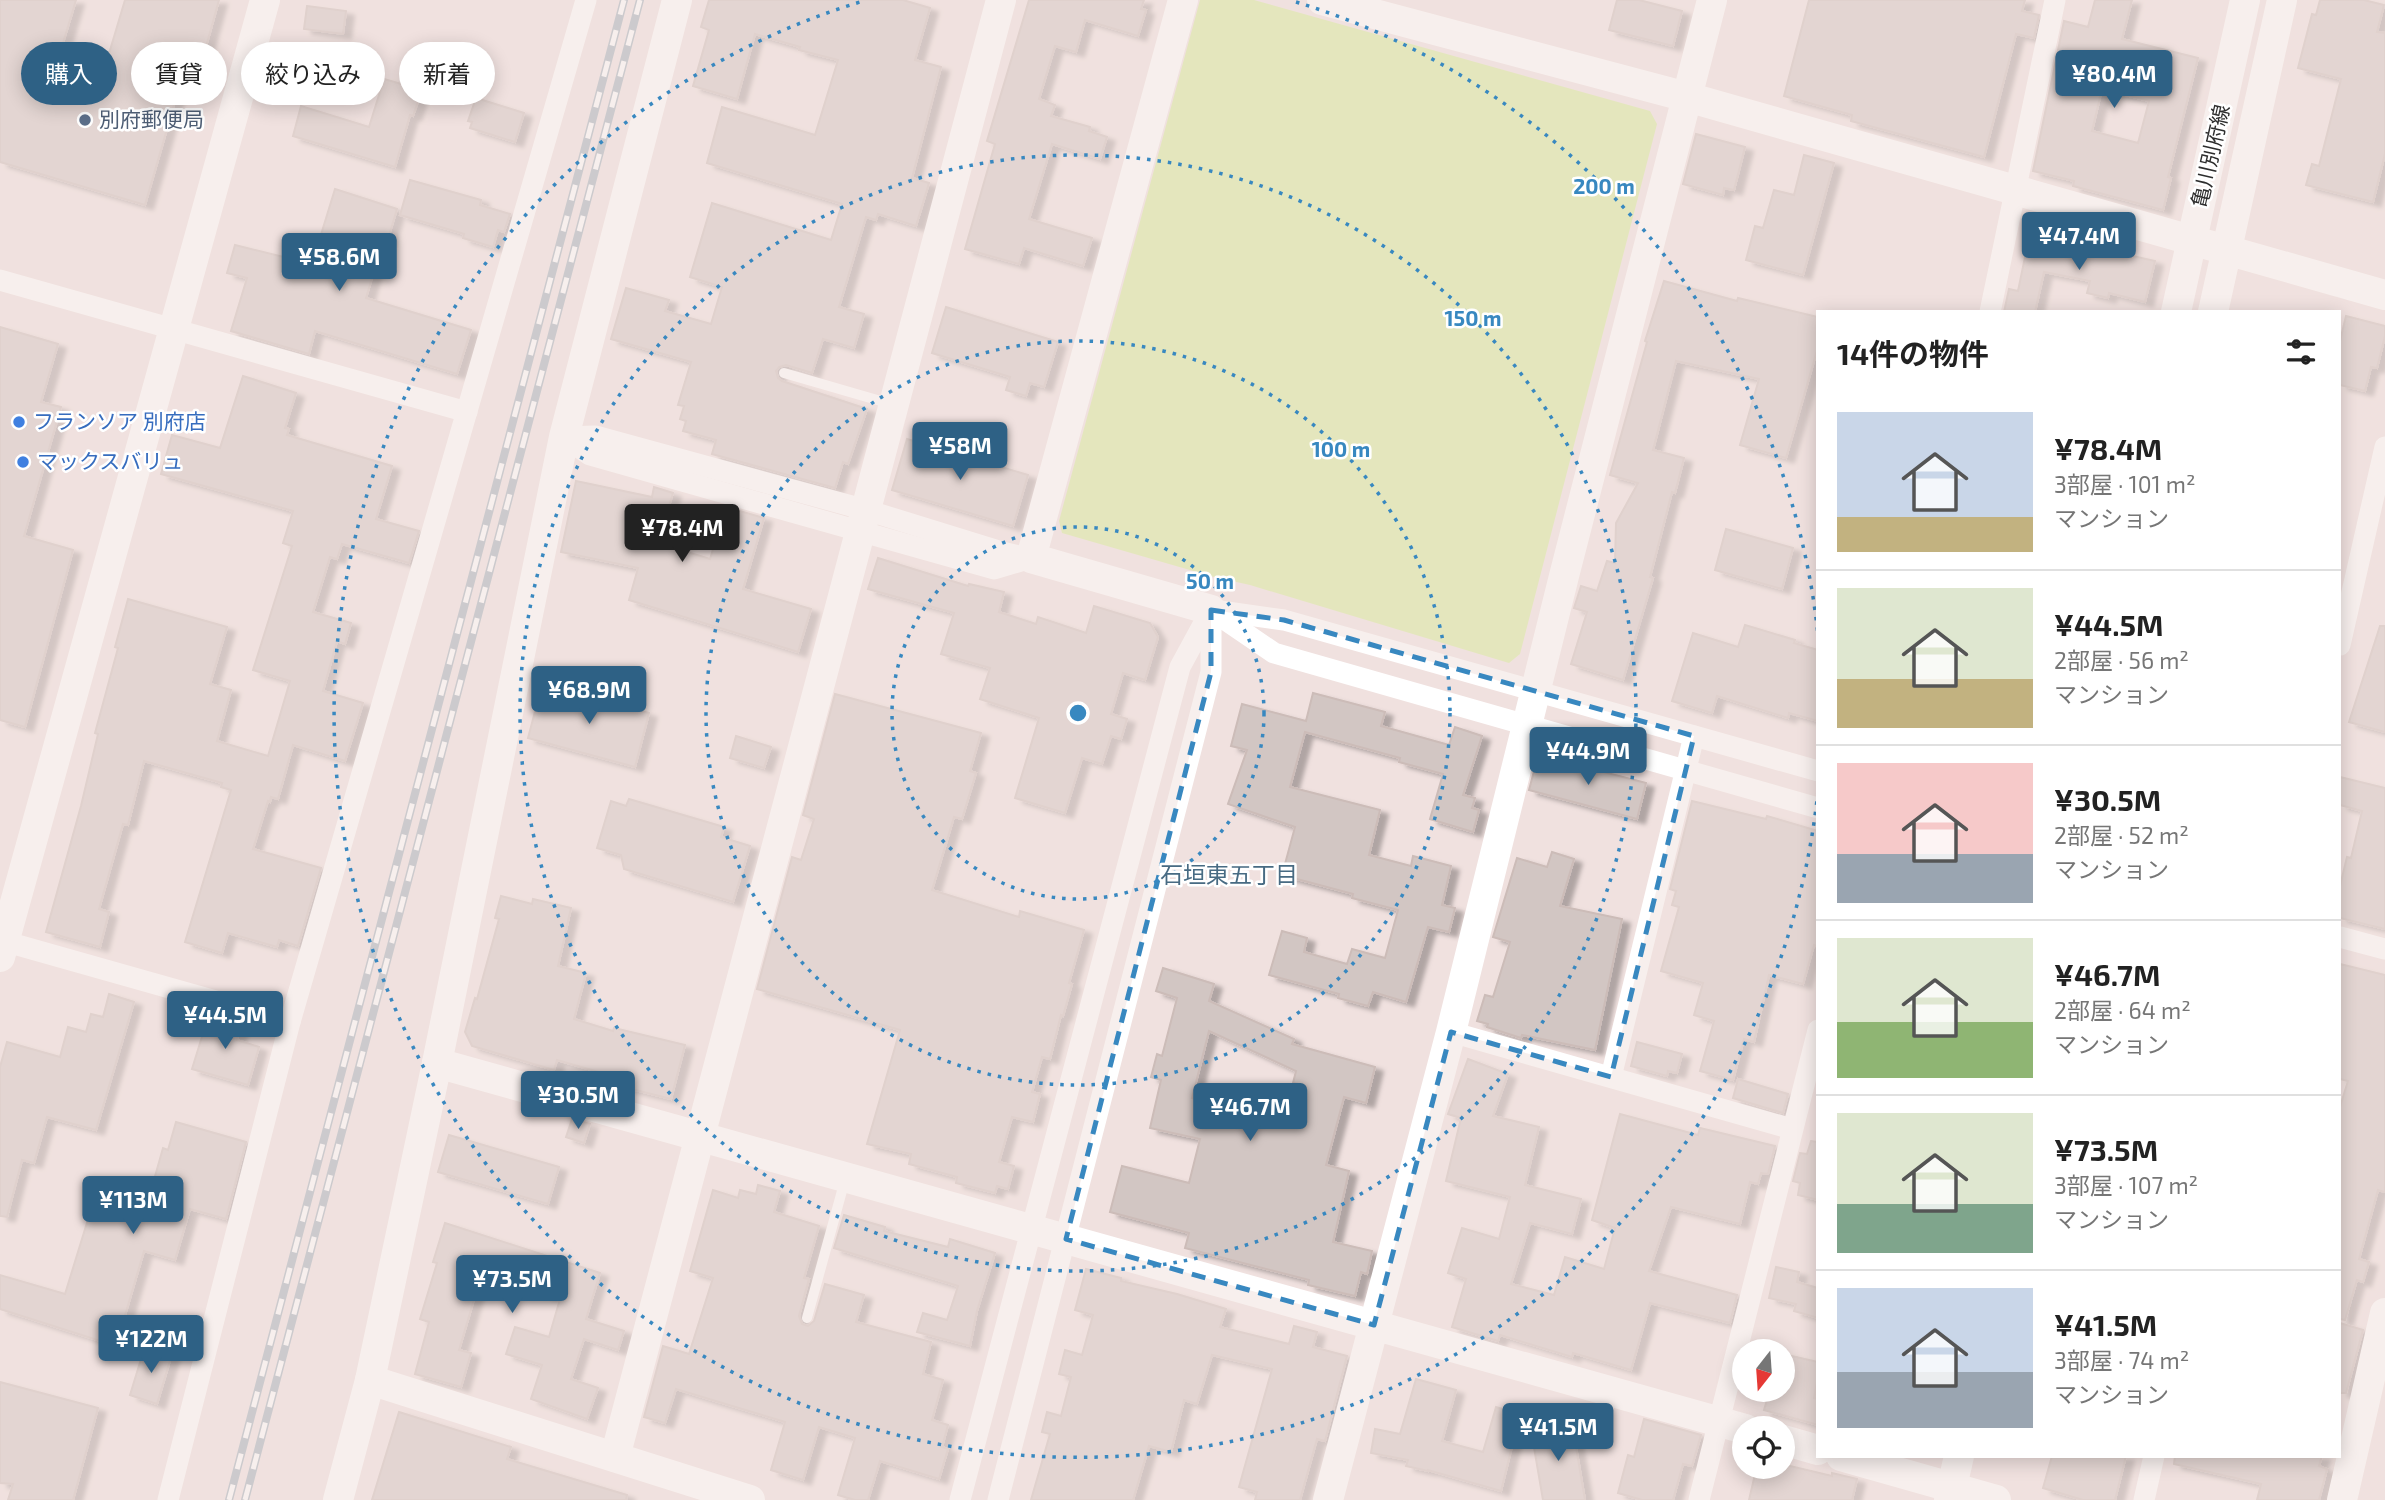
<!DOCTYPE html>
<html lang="ja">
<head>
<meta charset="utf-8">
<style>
  body { margin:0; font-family:"Exo 2","Noto Sans JP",sans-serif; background:#f2f2f2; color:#222; height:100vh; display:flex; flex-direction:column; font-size:26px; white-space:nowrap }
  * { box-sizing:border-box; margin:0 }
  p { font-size:23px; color:#767676 }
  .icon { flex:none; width:38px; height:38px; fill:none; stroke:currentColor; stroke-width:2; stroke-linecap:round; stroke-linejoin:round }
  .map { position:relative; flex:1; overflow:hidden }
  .sheet { position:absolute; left:1816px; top:310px; width:525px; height:1148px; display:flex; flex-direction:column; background:#fff; border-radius:0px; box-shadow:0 4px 18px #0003 }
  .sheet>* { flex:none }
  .hud { position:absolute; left:21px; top:42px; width:665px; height:63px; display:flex; gap:14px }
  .needle { width:46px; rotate:197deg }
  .tools { position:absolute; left:1732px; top:1339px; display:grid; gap:14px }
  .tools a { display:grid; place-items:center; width:63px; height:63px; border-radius:50%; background:#fff; box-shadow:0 4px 18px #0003; font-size:35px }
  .price { position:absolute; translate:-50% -60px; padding:0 16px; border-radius:7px; background:#2e6185; color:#fff; font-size:23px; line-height:46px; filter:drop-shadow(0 2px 4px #0008) }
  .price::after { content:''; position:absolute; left:50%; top:42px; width:21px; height:16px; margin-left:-10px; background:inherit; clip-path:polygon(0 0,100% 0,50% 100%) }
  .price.current { background:#222; color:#fff }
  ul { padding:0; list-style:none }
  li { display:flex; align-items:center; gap:21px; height:175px; padding:0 21px }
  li+li { border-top:2px solid #e0e0e0 }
  li span { display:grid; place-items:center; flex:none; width:196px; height:140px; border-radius:0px; color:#555 }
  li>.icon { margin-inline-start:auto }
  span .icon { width:84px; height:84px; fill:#fffc; stroke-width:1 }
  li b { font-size:30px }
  h2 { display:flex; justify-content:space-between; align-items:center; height:84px; padding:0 21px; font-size:30px }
  .chip { padding:0 24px; border-radius:32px; background:#fff; box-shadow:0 4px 18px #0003; font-size:24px; line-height:63px }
  .chip.current { background:#2e6185; color:#fff }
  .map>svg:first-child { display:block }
  .green { fill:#d5eb96 }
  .building { fill:#d2c6c3; stroke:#ccbcb8; stroke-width:2; fill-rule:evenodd; filter:url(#shadow) }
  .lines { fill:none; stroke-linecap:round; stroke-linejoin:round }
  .lane { stroke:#fff; stroke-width:10 }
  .street { stroke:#fff; stroke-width:21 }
  .secondary { stroke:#fff; stroke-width:30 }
  .rail-casing { stroke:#a0aeb9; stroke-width:8 }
  .rail { stroke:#fff; stroke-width:5; stroke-dasharray:16; stroke-linecap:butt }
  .marked { fill:none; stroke:#3888c0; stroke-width:5; stroke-dasharray:14 9; stroke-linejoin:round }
  .ring { fill:none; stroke:#3888c0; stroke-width:3.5; stroke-dasharray:3.5 7 }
  .service-dot { fill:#5c6f8a; stroke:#fff; stroke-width:2.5 }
  .shop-dot { fill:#3f7fe0; stroke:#fff; stroke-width:2.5 }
  .labels { text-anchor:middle; stroke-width:5; stroke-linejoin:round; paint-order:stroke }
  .service-label { font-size:21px; fill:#4e5e75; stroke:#fff; text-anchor:start }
  .street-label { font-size:21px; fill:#2d2d2d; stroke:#fff }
  .shop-label { font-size:21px; fill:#366cbe; stroke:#fff; text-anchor:start }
  .neighbourhood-label { font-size:23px; fill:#486b83; stroke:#fff }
  .centre { fill:#3888c0; stroke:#fff; stroke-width:3.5 }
  .ring-label { font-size:21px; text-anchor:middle; font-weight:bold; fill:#3888c0; stroke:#fff; stroke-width:5; stroke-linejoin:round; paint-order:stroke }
</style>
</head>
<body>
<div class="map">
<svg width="2385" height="1500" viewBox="0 0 2385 1500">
  <defs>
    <filter id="shadow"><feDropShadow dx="8" dy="4.5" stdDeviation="2" flood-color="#0004"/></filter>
  </defs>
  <rect width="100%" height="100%" fill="#f0e1df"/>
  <path class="green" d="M1200 0H1254L1650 111 1657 124 1520 654 1509 663 1250 585 1214 577 1062 533 1059 521Z"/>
  <g class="building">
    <path d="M0 0H76L63 43 108 57 125 0H219L199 72 185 67 145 205 0 162Z"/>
    <path d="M709 0H903L930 8 915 60 941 67 912 178 929 183 916 226 878 214 876 220 866 217 839 307 864 314 854 348 823 339 812 373 786 365 779 367 776 371 778 378 782 381 867 409 848 464 843 462 835 488 712 454 716 440 683 431 686 421 680 419 684 406 678 405 691 362 611 339 626 288 669 300 665 311 711 324 722 287 690 277 712 203 831 240 842 204 707 163 722 107 815 135 838 60 799 50 800 47 755 34 737 99 693 86 709 30 701 27Z"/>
    <path d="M1029 0H1144L1141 9 1146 10 1138 36 1085 20 1076 52 1055 46 1039 99 1055 105 1051 116 1090 127 1089 131 1107 137 1100 159 1052 144 1029 219 1092 238 1083 266 1024 248 1019 264 965 249 995 144 987 141Z"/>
    <path d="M1617 0H1639L1682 11 1673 46 1609 30Z"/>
    <path d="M1809 0H2025L2022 11 2039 15 2034 38 2016 34 1984 157 1851 121 1852 115 1784 96Z"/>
    <path d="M2095 0H2132L2122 39 2198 58 2168 177 2171 178 2163 210 2073 186 2074 181 2033 171 2064 21 2088 27ZM2102 89 2149 101 2138 143 2092 131Z"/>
    <path d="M2320 0H2364L2384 5 2377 32 2385 33V154L2373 202 2306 185 2312 164 2319 166 2341 79 2298 68 2312 14 2316 15Z"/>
    <path d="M307 6 346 11 343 34 304 29Z"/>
    <path d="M384 79 422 90 413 116 410 115 395 167 293 136 301 106 369 127Z"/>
    <path d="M476 98 524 113 515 142 470 128 472 122 468 121Z"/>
    <path d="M1696 134 1745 147 1734 190 1724 188 1723 195 1683 184Z"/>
    <path d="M1804 155 1834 163 1803 275 1746 260 1755 226 1763 228 1774 190 1794 195Z"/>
    <path d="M410 180 481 200 480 205 510 214 504 232 498 230 493 247 463 238 464 234 400 215Z"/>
    <path d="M335 189 397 209 387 242 383 241 366 298 471 330 457 374 315 331 309 354 231 331 247 278 227 273 235 245 312 264Z"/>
    <path d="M2030 233 2155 261 2145 302 2109 293 2108 298 2087 293 2090 281 2044 272 2035 312H2004L2009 289 2018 291Z"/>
    <path d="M1664 281 1737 301 1738 298 1818 317V347L1786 458 1740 445 1759 379 1676 361 1653 450 1684 458 1675 493 1672 492 1650 577 1653 578 1623 680 1571 664 1587 612 1574 608 1581 586 1597 591 1607 561 1615 563 1616 523 1638 483 1610 475 1647 342 1645 341Z"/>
    <path d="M946 307 1058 342 1044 387 1030 383 1026 396 1006 390 1010 377 932 353Z"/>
    <path d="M2346 316 2385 326V336L2377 368 2371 367 2365 391 2340 385V341Z"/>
    <path d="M0 327 58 344 41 402 61 407 24 536 73 550 25 727 0 720Z"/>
    <path d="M243 376 296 393 285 428 289 429 287 435 392 466 376 519 419 531 409 563 342 544 337 559 330 557 313 612 351 623 345 644 337 641 323 691 363 703 345 761 293 745 278 799 271 797 270 802 268 801 253 849 321 868 298 946 279 940 277 947 228 933 222 953 185 942 231 790 221 787 222 783 144 761 128 825 123 824 99 909 109 912 100 947 46 932 81 806 98 734 95 733 118 648 115 647 128 599 227 627 210 684 231 690 217 741 268 756 290 681 253 670 292 546 283 543 293 511 161 474 172 435 220 448Z"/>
    <path d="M907 439 1028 475 1013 526 892 490Z"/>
    <path d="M576 481 652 497 654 487 673 493 658 543 710 559 726 507 764 518 743 589 811 609 798 652 629 600 638 568 561 552Z"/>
    <path d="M1726 529 1793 548 1782 589 1715 570Z"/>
    <path d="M878 558 968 586 969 584 1004 592 999 612 1036 624 1038 617 1086 633 1094 606 1150 623 1158 637 1145 680 1123 673 1111 714 1127 719 1121 739 1111 736 1102 764 1082 758 1065 813 1015 798 1039 718 980 699 990 668 941 654 954 613 868 589Z"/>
    <path d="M1745 625 1795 640 1794 643 1818 650V721L1789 713 1788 718 1717 696 1712 713 1672 701 1693 633 1738 647Z"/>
    <path d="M2380 626H2385V732L2349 722Z"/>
    <path d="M542 685 649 713 635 767 528 738Z"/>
    <path d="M1313 693 1385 712 1381 726 1449 745 1455 727 1482 736 1463 795 1475 798 1472 808 1479 810 1473 832 1430 819 1443 774 1399 762 1400 758 1305 732 1290 787 1380 810 1369 855 1411 866 1413 856 1451 866 1442 905 1455 908 1449 932 1428 927 1406 1002 1373 992 1368 1006 1338 998 1339 994 1269 975 1282 931 1307 938 1304 952 1347 964 1352 949 1385 958 1398 910 1352 898 1353 894 1282 875 1295 827 1228 804 1247 750 1231 746 1242 704 1306 721Z"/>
    <path d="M835 694 981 733 970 771 976 773 962 819 954 817 932 890 1019 917 1020 911 1084 930 1069 983 1072 984 1063 1016 1061 1015 1050 1059 1042 1057 1032 1092 1040 1094 1033 1122 1012 1117 999 1162 1014 1166 1008 1189 997 1186 995 1193 956 1183 957 1177 909 1164 911 1154 867 1144 900 1030 757 989 792 857 801 860 814 819 803 815Z"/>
    <path d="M736 736 771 747 764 768 730 758Z"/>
    <path d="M1538 756 1596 772V770L1646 783 1637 819 1529 790Z"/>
    <path d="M2340 777 2385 788V929L2340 918V886L2347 857 2351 858 2362 811 2340 805Z"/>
    <path d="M629 799 724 827 721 837 750 846 733 902 624 869 621 855 597 848 611 801 626 806Z"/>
    <path d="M1692 801 1766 819 1767 816 1818 831V947L1814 945 1803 984 1769 975 1754 1042 1744 1039 1733 1080 1700 1071 1714 1021 1694 1015 1703 983 1661 971 1679 907 1672 905 1676 891 1670 889Z"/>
    <path d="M1552 852 1574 859 1560 906 1622 919 1595 1050 1522 1035 1521 1038 1487 1027 1488 1024 1477 1021 1485 995 1493 997 1510 942 1493 937 1517 858 1547 867Z"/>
    <path d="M501 896 532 904 533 899 571 908 558 966 586 973 574 1019 613 1031 614 1028 685 1045 671 1099 600 1081 602 1073 557 1060 554 1070 472 1046 465 1032 475 998 477 999 499 919 495 918Z"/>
    <path d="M2340 964 2385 975V1192L2378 1190 2359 1259 2369 1262 2363 1282 2357 1280 2345 1320 2340 1319V1107L2348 1081 2340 1079Z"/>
    <path d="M1163 968 1214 984 1209 1001 1294 1039 1292 1044 1375 1067 1366 1103 1344 1097 1326 1165 1349 1171 1333 1242 1372 1251 1367 1274 1361 1272 1355 1296 1308 1285 1309 1280 1185 1248 1189 1233 1110 1212 1122 1166 1189 1183 1200 1139 1150 1128 1161 1080 1151 1077 1157 1054 1162 1056 1177 998 1156 991ZM1209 1031 1296 1071 1293 1083 1299 1084 1289 1123 1192 1098Z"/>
    <path d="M109 994 134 1002 96 1130 47 1117 34 1163 22 1160 7 1217 0 1216V1067L7 1042 60 1057 68 1027 86 1032 91 1014 103 1017Z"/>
    <path d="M209 1014 242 1023 237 1040 259 1047 248 1085 192 1069Z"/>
    <path d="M1637 1042 1682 1054 1677 1073 1668 1071 1667 1076 1631 1066Z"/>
    <path d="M1468 1059 1508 1074 1493 1116 1539 1127 1525 1185 1581 1199 1572 1234 1530 1223 1511 1284 1554 1295 1565 1257 1604 1269 1615 1228 1592 1220 1620 1114 1698 1135 1700 1128 1775 1146 1768 1174 1761 1173 1758 1184 1750 1182 1740 1224 1671 1207 1649 1271 1737 1295 1730 1323 1650 1303 1631 1370 1573 1353 1572 1357 1500 1335 1498 1341 1452 1327 1466 1279 1448 1273 1462 1228 1499 1239 1510 1197 1446 1181 1461 1118 1448 1114Z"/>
    <path d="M1738 1079 1788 1094 1783 1113 1733 1098Z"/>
    <path d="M572 1119 590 1124 584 1143 566 1137Z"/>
    <path d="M176 1122 246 1142 226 1219 190 1209 175 1260 144 1251 116 1346 0 1309V1275L65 1294 98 1187 148 1201 163 1148 168 1150Z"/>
    <path d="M449 1135 559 1167 548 1204 438 1172Z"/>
    <path d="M1811 1141 1818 1142V1200L1798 1195 1800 1183 1793 1181 1800 1153 1807 1154Z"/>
    <path d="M758 1185 780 1191 774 1212 819 1226 804 1278 809 1279 799 1316 802 1324 808 1326 814 1321 825 1284 864 1295 856 1322 931 1342 923 1374 943 1380 932 1420 948 1425 942 1447 948 1449 939 1479 880 1461 868 1500H855L838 1495 855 1438 819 1427 803 1480 771 1470 785 1422 676 1389 665 1423 644 1417 663 1346 689 1354 713 1278 690 1271 713 1190 738 1198 740 1190 756 1194Z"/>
    <path d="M844 1215 885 1227 884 1231 948 1247 950 1239 995 1253 977 1311 970 1346 917 1332 923 1313 947 1320 958 1286 834 1248Z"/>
    <path d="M445 1223 600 1273 586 1319 624 1331 618 1350 584 1339 571 1379 598 1388 587 1419 531 1399 542 1365 506 1354 515 1327 549 1337 560 1299 515 1285 514 1286 481 1276 459 1350 471 1353 461 1387 415 1374 429 1322 420 1319 437 1263 433 1262Z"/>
    <path d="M1776 1267 1799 1272 1797 1282 1818 1288V1318L1794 1311 1796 1304 1769 1298Z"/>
    <path d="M1086 1269 1121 1278V1281L1177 1294 1226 1309 1220 1327 1289 1344 1294 1326 1317 1332 1313 1347 1347 1356 1325 1441 1317 1439 1300 1500H1255L1257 1492 1239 1487 1272 1369 1212 1355 1197 1404 1184 1400 1171 1452 1149 1446 1133 1500H1031L1050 1434 1042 1432 1047 1412 1061 1416 1071 1377 1059 1374 1065 1350 1082 1355 1093 1315 1075 1310Z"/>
    <path d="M2340 1323 2363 1330 2346 1393H2340Z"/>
    <path d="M145 1346 172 1354 157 1404 130 1395Z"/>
    <path d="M1783 1354 1818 1362V1377L1814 1398 1818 1399V1425L1764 1410 1770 1390H1783Z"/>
    <path d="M1416 1379 1456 1390 1442 1441 1483 1452 1496 1407 1520 1414 1501 1491 1428 1470V1471L1406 1466 1408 1460 1371 1453 1375 1429 1400 1434Z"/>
    <path d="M0 1382 98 1408 73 1500H8L13 1484 0 1483Z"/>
    <path d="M399 1412 511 1447 507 1459 627 1495 626 1500H372Z"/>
    <path d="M1644 1419 1701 1435 1692 1466 1683 1464 1673 1500H1642L1618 1493 1628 1455 1634 1457Z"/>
    <path d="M1572 1423 1585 1500H1543L1531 1430Z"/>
    <path d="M2052 1456H2126L2115 1500H2083L2043 1488Z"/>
    <path d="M2175 1456H2322L2319 1466 2327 1469 2319 1500H2257L2261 1484 2174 1464Z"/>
    <path d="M1778 1466H1790L1832 1476V1473L1857 1479 1852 1500H1749L1756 1470 1776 1475Z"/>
  </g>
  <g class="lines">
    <g class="lane">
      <path d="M784 373 891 404"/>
      <path d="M807 1318 845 1180"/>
    </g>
    <g class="street">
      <path d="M0 280 467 412"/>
      <path d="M1990 312 2055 0"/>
      <path d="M564 437 590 455 994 569 1031 558"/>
      <path d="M564 437 595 436 866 510 1002 552 1028 558"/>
      <path d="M1211 610 1274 653 1818 808"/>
      <path d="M1213 610 1284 620 1818 771"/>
      <path d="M2340 645 2385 447"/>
      <path d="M2340 937 2385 949"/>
      <path d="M0 940 290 1022"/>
      <path d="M1451 1032 1792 1129"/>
      <path d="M1611 1077 1694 736"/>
      <path d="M168 1500 290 1022 586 0"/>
      <path d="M960 1500 1180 667 1211 610"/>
      <path d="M998 1500 1211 672V612"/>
      <path d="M1699 1500 1818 1030"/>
      <path d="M2144 1500 2154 1456"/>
    </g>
    <g class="secondary">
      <path d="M1183 0 1031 558 1211 610"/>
      <path d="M1322 0 1687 97 2385 295"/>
      <path d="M2176 312 2245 0"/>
      <path d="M2213 312 2282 0"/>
      <path d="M0 957 265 0"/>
      <path d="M437 1063 1745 1429"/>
      <path d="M370 1380 750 1500"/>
      <path d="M1783 1440 1818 1450"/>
      <path d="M1841 1456 1996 1500"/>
      <path d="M615 1457 1001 0"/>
      <path d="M338 1500 370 1380 437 1063 564 437 677 0"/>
      <path d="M1328 1500 1451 1032 1564 576 1712 0"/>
      <path d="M1949 1500 1959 1456"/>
      <path d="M2342 1500 2385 1313"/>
    </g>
    <defs>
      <g id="rail">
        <path d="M229 1500 624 0"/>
        <path d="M245 1500 640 0"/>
      </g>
    </defs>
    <use href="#rail" class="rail-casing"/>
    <use href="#rail" class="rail"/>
  </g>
  <path d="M0 0H2385V1500H0ZM1211 610 1284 620 1694 736 1611 1077 1451 1032 1374 1325 1066 1239 1211 672Z" fill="#f0e1df" fill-opacity=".55" fill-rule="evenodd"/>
  <path class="marked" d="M1211 610 1284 620 1694 736 1611 1077 1451 1032 1374 1325 1066 1239 1211 672Z"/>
  <g class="ring">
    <circle cx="1078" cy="713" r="186"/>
    <circle cx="1078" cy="713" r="372"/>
    <circle cx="1078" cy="713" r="558"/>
    <path d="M1818 791A744 744 0 1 1 860 2M1296 2A744 744 0 0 1 1818 635"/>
  </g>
  <circle class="service-dot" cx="85" cy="120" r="7"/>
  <g class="shop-dot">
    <circle cx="19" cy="422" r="7"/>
    <circle cx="23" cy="462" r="7"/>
  </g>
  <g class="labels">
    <g class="service-label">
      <text x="99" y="127">別府郵便局</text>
    </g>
    <g class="street-label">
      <text transform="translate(2211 156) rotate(-77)" y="7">亀川別府線</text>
    </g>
    <g class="shop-label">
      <text x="33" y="429">フランソア 別府店</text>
      <text x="37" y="469">マックスバリュ</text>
    </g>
    <g class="neighbourhood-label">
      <text x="1229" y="883">石垣東五丁目</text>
    </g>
  </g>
  <circle cx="1078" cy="713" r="10" class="centre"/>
  <g class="ring-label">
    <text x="1604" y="194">200 m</text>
    <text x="1473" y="326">150 m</text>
    <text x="1341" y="457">100 m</text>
    <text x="1210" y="589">50 m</text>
  </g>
</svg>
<div class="tools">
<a><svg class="needle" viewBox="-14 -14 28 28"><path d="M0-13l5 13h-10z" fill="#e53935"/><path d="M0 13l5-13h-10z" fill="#767676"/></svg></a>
<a><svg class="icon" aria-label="locate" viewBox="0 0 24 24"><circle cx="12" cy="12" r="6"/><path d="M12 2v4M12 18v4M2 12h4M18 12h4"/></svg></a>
</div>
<b class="price" style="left:2114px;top:110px">¥80.4M</b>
<b class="price" style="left:2079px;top:272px">¥47.4M</b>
<b class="price" style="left:339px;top:293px">¥58.6M</b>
<b class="price" style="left:960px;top:482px">¥58M</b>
<b class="price current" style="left:682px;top:564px">¥78.4M</b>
<b class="price" style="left:589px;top:726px">¥68.9M</b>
<b class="price" style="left:1588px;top:787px">¥44.9M</b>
<b class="price" style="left:225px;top:1051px">¥44.5M</b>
<b class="price" style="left:578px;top:1131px">¥30.5M</b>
<b class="price" style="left:1250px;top:1143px">¥46.7M</b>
<b class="price" style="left:133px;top:1236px">¥113M</b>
<b class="price" style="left:512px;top:1315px">¥73.5M</b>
<b class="price" style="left:151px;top:1375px">¥122M</b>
<b class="price" style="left:1558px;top:1463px">¥41.5M</b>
<div class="hud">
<a class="chip current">購入</a>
<a class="chip">賃貸</a>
<a class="chip">絞り込み</a>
<a class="chip">新着</a>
</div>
<section class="sheet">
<h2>14件の物件<svg class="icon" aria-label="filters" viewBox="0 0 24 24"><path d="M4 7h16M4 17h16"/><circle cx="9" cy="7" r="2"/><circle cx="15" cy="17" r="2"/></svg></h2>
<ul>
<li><span style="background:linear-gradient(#c9d6e8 75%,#c2b280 0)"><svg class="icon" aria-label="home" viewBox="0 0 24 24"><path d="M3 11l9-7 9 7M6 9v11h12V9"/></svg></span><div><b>¥78.4M</b><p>3部屋 · 101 m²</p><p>マンション</p></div></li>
<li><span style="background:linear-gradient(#dfe7d0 65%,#c2b280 0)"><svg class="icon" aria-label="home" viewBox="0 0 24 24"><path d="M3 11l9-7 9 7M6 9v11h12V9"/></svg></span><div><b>¥44.5M</b><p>2部屋 · 56 m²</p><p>マンション</p></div></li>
<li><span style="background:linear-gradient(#f6c9c9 65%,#9aa5b1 0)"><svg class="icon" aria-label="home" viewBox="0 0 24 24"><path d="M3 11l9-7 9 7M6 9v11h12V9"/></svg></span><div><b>¥30.5M</b><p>2部屋 · 52 m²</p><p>マンション</p></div></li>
<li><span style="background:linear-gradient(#dfe7d0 60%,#8fb573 0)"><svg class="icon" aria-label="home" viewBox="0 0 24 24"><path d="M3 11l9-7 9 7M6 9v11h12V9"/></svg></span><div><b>¥46.7M</b><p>2部屋 · 64 m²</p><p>マンション</p></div></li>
<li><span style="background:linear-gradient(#dfe7d0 65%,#7fa58c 0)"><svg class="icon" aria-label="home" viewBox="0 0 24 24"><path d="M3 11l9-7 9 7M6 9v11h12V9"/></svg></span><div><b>¥73.5M</b><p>3部屋 · 107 m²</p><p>マンション</p></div></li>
<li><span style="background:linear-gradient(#c9d6e8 60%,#9aa5b1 0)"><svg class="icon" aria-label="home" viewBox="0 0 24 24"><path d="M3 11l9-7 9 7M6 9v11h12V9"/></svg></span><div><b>¥41.5M</b><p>3部屋 · 74 m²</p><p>マンション</p></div></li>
</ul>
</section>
</div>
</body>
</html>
